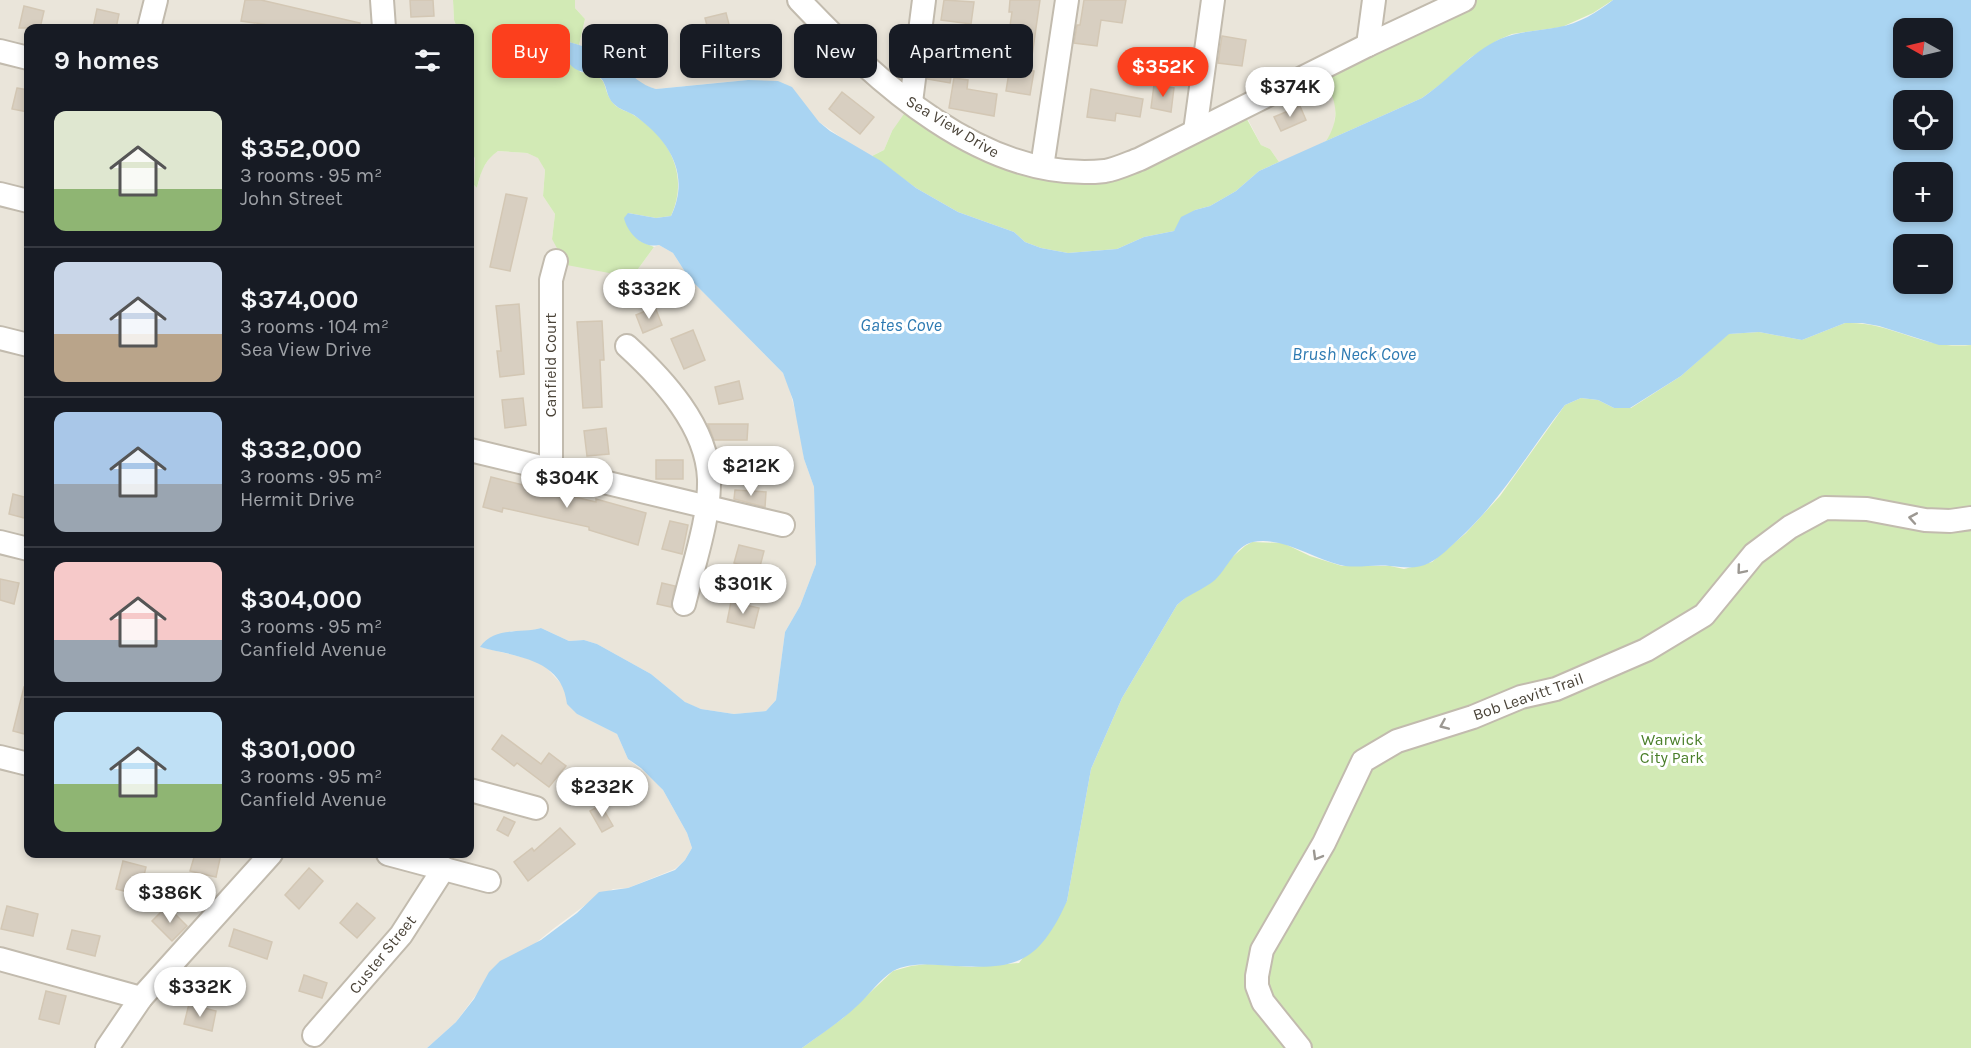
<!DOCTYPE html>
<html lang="en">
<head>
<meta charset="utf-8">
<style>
  body { margin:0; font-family:Karla,sans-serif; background:#20242c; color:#f1f3f6; height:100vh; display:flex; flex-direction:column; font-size:22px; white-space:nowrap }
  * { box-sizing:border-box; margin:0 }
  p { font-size:20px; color:#9ea1a6 }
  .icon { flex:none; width:33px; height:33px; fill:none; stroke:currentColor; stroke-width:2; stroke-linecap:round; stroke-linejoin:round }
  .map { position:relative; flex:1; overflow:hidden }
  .drawer { position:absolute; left:24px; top:24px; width:450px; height:834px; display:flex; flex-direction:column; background:#171b24; border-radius:12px; box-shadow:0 3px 9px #0003 }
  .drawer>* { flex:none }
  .banner { position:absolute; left:492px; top:24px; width:570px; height:54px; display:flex; gap:12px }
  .needle { width:39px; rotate:278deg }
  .fabs { position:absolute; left:1893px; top:18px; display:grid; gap:12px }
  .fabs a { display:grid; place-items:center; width:60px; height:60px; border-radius:12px; background:#171b24; box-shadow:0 3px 9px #0003; font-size:30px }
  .price { position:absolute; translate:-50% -51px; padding:0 14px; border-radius:21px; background:#fff; color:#222; font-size:20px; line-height:39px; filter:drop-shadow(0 2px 3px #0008) }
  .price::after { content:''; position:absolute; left:50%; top:36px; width:18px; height:14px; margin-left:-9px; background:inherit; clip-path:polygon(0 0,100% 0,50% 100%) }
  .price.current { background:#fc3f1d; color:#fff }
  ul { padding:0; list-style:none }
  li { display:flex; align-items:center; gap:18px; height:150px; padding:0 30px }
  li+li { border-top:2px solid #363941 }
  li span { display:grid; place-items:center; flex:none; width:168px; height:120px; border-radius:12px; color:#555 }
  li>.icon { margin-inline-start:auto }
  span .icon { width:72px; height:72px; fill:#fffc; stroke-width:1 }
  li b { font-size:26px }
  h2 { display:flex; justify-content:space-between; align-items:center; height:72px; padding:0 30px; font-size:26px }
  .chip { padding:0 21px; border-radius:12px; background:#171b24; box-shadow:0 3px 9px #0003; font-size:21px; line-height:54px }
  .chip.current { background:#fc3f1d; color:#fff }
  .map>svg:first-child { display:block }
  .residential { fill:#eae5da }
  .green { fill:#d2eab5 }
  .water { fill:#a9d4f2; fill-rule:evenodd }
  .building { fill:#d8cfc1; stroke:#d3c7b4; stroke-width:1.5 }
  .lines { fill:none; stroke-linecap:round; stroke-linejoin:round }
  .minor-casing { stroke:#c2bbae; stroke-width:26 }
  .minor { stroke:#fff; stroke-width:22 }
  .oneway { stroke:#9c9892 }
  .labels { text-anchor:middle; stroke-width:6; stroke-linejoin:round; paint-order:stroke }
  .street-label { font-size:16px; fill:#4b4439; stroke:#fff }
  .park-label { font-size:16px; fill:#4a7f2a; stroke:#fff }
  .water-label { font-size:18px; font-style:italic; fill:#2e7ab2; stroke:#fff }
</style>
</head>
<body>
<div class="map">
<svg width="1971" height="1048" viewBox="0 0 1971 1048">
  <rect width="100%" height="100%" fill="#f6f3ec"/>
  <g class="residential">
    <path d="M0 0H453L454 20 457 28H28V854H470V129L471 148 475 159 474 185 477 188 482 169 491 156 498 151 527 153 539 158 545 170 543 196 555 214 552 239 638 269 654 247 659 245 673 253 689 278 783 373 789 387 800 430 804 459 814 487 816 564 800 606 785 632 776 700 766 711 734 714 701 709 686 703 651 674 597 644 584 640 569 641 541 628 526 632 511 631 480 647 529 659 544 665 565 688 577 714 617 734 628 759 653 779 663 790 687 833 692 848 685 860 675 869 628 888 613 889 588 903 553 929 482 987 456 1022 427 1048H0Z"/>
    <path d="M575 0H1462L1336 103 1334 129 1326 141 1299 155 1279 162 1270 149 1261 145 1243 110 1104 170 892 131 884 150 872 156 856 148 819 122 747 80 656 89 643 85 609 59 579 45 585 19 575 8Z"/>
  </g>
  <g class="green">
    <path d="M453 0H575V8L585 19 579 45 569 42 580 72C615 76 598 89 616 106 621 110 627 111 632 114 669 136 690 175 671 216L656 218 628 213 640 241 654 247 638 269 609 273 556 263 558 250 552 239 555 214 543 196 545 170 538 158 527 153 498 151C484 161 481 172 477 188L474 185 475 159 471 148 470 129V83L473 51 470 45V28H457L454 20Z"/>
    <path d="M1462 0H1613L1593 13 1562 27 1512 34 1498 40 1470 58 1445 81 1422 98 1326 141C1344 113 1333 96 1320 69Z"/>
    <path d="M911 104 979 146 1104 170 1242 110 1261 145 1270 149 1279 162 1259 171 1236 191 1210 206 1195 210 1174 231 1144 237 1117 249 1068 253 1041 248 1025 242 1014 232 958 212 916 188 872 156 884 150 892 131Z"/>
    <path d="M1845 323C1892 321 1921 350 1971 345V1048H802L843 1018 893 971 911 966 927 964 972 967 1019 963 1067 901 1091 769 1122 698 1177 605 1245 546 1252 542 1283 543 1310 556 1342 566H1390L1404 569 1432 562 1466 533 1500 496 1565 405 1581 398 1598 400 1614 408H1631L1681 376 1728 334 1759 332 1802 340Z"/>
  </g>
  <path class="water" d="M1613 0H1971V345H1939L1879 326 1862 323H1845L1802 340 1759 332 1729 334 1681 376 1630 408H1614L1598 400 1581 398 1565 405C1530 449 1503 498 1461 537 1451 546 1441 557 1429 563 1415 570 1405 567 1390 566 1373 564 1356 569 1340 565 1313 558 1281 536 1253 542 1235 546 1227 569 1215 580 1203 590 1188 594 1177 605L1122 698 1091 769 1067 901C1035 972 1009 969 938 965 924 964 906 964 893 971 880 979 868 996 857 1006 840 1022 821 1034 802 1048H427L456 1022 474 999 489 972 500 961 541 940 577 913 599 892 628 888 675 870 685 860 692 848 687 833 663 790 641 768 628 759 617 734 577 714 567 704C562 658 516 657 480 647 494 626 520 634 541 628L569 641 584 640 597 644 651 674 685 702 701 709 734 714 766 711 776 700 785 632 800 606 816 564 814 487 804 459 793 400 783 373 689 278 673 253 659 245C642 249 627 232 624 218L628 213 656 218 671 216C691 174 669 140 634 115 627 111 620 110 614 104 604 95 609 82 596 74 592 72 587 73 583 72 570 69 567 60 562 50L569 42C588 47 605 55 621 66 633 76 641 85 656 89L748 80 778 81 792 87 819 122 830 131 881 161 916 188 958 212 1014 232 1025 242 1041 248 1068 253 1117 249 1144 237 1174 231 1181 217 1195 210 1210 206 1236 191 1259 171 1422 98C1449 80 1470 53 1500 39 1518 31 1539 31 1559 27 1578 24 1598 12 1613 0ZM1904 28H1942V68H1904ZM1904 100H1942V140H1904ZM1942 172V212H1904V172ZM1904 244H1942V284H1904Z"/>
  <g class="building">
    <path d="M245 0H261L360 23 359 28H290L241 21Z"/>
    <path d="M410 0H433L434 16 411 17Z"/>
    <path d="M944 0 974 2 971 24 941 20Z"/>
    <path d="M1010 0H1040L1030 70 1034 71 1030 95 1006 91 1013 48 1007 47 1012 12H1009Z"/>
    <path d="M1084 0H1126L1122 23 1101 20 1097 46 1074 43 1077 25H1080Z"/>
    <path d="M24 6 44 11 40 28H19Z"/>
    <path d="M97 9 119 14 116 28H93Z"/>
    <path d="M726 13 731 32 710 37 705 18Z"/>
    <path d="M1222 36 1246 40 1242 66 1218 63Z"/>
    <path d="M932 49 955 52 950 83 927 79Z"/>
    <path d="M954 78 968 80 967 89 997 94 994 116 949 108Z"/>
    <path d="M1154 85 1174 88 1171 112 1151 108Z"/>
    <path d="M17 88 28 90V112L12 109Z"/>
    <path d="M1091 89 1143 99 1140 117 1116 113 1115 121 1087 117Z"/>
    <path d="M842 92 874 117 860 134 829 109Z"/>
    <path d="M1300 106 1306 120 1281 131 1274 117Z"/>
    <path d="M506 194 527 198 510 271 490 267Z"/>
    <path d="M519 304 524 374 500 377 497 351H501L496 306Z"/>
    <path d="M655 307 662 325 643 333 636 315Z"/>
    <path d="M602 321 604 360H600L602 407 583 408 577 322Z"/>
    <path d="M693 330 705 360 684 369 671 339Z"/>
    <path d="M739 381 743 399 719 404 715 387Z"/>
    <path d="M523 398 526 425 505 428 502 400Z"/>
    <path d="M708 424H748L747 440H714Z"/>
    <path d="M606 428 609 454 587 456 584 431Z"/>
    <rect x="656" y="460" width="27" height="19"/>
    <path d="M491 477 527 486 528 483 546 488 545 490 596 502V499L646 513 638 545 589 530V527L503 508 502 512 483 507Z"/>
    <path d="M735 490 766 492 765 507 734 499Z"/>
    <path d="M13 494 28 498V519L9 514Z"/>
    <path d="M670 521 688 525 682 554 662 549Z"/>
    <path d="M739 545 764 551 759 570 734 563Z"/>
    <path d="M0 579 19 583 14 604 0 600Z"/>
    <path d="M662 583 675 586 671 607 657 604Z"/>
    <path d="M731 602 759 608 754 628 727 622Z"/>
    <path d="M24 687 28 688V735L13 731Z"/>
    <path d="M502 735 541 764 549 753 566 766 549 787 517 763 514 766 492 749Z"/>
    <path d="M601 805 613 826 602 832 590 811Z"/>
    <path d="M504 817 515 822 508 836 497 830Z"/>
    <path d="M560 828 575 844 528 881 514 862 532 848 534 851Z"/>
    <path d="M195 854H221L216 877 190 871Z"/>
    <path d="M123 861 146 867 139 895 116 889Z"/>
    <path d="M309 868 323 881 299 909 285 895Z"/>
    <path d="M357 903 375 918 357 938 340 923Z"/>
    <path d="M7 906 38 914 33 936 1 929Z"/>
    <path d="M167 906 187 926 172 941 152 921Z"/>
    <path d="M234 929 272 942 267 959 229 946Z"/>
    <path d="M72 930 100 936 95 956 67 949Z"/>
    <path d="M304 975 327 983 322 998 299 991Z"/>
    <path d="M46 991 66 996 59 1024 39 1019Z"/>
    <path d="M189 1004 216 1011 212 1031 184 1024Z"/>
  </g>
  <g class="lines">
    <defs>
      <g id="minor">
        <path d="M382 0 384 28"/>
        <path d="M799 0C875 80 984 184 1105 171 1117 169 1129 163 1140 159L1368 45 1464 0"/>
        <path d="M149 28 156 0"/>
        <path d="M1368 45 1374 0"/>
        <path d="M0 51 28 58"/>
        <path d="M911 102 924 0"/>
        <path d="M1195 131 1213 0"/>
        <path d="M1042 167 1067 0"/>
        <path d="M0 194 28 201"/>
        <path d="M0 338 28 345"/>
        <path d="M627 346C663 379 707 426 709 479 710 518 693 566 684 604"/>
        <path d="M470 450 783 525"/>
        <path d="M551 470V280L556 261"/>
        <path d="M0 542 28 549"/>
        <path d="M0 757 28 764"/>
        <path d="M470 790 536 808"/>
        <path d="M388 854 489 881"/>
        <path d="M0 959 141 998"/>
        <path d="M314 1035 401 935 444 868"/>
        <path d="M107 1048 141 998 271 854"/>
        <path d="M1300 1048 1263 1002 1257 986V976L1262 950 1324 843 1363 761 1397 741 1473 717 1521 697 1556 689 1646 650 1704 615 1754 554 1790 527 1825 508 1867 509 1925 520 1950 521 1971 518"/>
      </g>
    </defs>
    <use href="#minor" class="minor-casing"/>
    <use href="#minor" class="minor"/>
  </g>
  <defs><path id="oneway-chevron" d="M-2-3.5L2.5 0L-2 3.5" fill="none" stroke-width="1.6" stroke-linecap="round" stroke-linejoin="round" transform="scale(1.5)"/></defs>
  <g class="oneway">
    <use href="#oneway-chevron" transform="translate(1913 518) rotate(-170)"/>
    <use href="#oneway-chevron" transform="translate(1741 570) rotate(130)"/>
    <use href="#oneway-chevron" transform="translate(1444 725) rotate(157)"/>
    <use href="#oneway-chevron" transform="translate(1317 856) rotate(120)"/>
  </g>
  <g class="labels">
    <g class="street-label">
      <text transform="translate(953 126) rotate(31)" y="6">Sea View Drive</text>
      <text transform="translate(550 365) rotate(-90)" y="6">Canfield Court</text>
      <text transform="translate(1528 696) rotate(-19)" y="6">Bob Leavitt Trail</text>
      <text transform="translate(382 954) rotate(-51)" y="6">Custer Street</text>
    </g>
    <g class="park-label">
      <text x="1672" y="745">Warwick<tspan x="1672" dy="18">City Park</tspan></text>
    </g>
    <g class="water-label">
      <text x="901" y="331">Gates Cove</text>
      <text x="1354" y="360">Brush Neck Cove</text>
    </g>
  </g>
</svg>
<div class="fabs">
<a><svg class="needle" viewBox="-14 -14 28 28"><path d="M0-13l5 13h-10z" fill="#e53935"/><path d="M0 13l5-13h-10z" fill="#9ea1a6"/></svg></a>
<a><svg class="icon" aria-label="locate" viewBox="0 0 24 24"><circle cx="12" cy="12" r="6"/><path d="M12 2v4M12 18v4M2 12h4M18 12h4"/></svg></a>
<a>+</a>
<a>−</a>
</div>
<b class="price current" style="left:1163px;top:98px">$352K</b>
<b class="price" style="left:1290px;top:118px">$374K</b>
<b class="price" style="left:649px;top:320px">$332K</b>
<b class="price" style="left:751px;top:497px">$212K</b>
<b class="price" style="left:567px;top:509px">$304K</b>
<b class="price" style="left:743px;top:615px">$301K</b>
<b class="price" style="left:602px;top:818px">$232K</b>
<b class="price" style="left:170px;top:924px">$386K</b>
<b class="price" style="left:200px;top:1018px">$332K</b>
<div class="banner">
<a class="chip current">Buy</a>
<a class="chip">Rent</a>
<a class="chip">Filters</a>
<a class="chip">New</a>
<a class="chip">Apartment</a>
</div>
<section class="drawer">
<h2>9 homes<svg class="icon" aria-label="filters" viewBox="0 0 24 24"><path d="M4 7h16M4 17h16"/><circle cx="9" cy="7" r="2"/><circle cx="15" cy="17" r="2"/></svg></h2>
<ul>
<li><span style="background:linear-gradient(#dfe7d0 65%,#8fb573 0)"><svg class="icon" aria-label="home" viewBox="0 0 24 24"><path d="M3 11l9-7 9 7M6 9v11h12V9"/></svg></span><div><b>$352,000</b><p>3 rooms · 95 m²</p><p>John Street</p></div></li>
<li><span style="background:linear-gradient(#c9d6e8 60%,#b9a48a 0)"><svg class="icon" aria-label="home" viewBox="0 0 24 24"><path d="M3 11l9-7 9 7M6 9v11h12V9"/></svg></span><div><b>$374,000</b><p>3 rooms · 104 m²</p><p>Sea View Drive</p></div></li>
<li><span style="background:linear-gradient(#a9c7e8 60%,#9aa5b1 0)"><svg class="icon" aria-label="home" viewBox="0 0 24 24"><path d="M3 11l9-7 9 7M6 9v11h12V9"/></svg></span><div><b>$332,000</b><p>3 rooms · 95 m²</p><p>Hermit Drive</p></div></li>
<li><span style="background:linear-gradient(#f6c9c9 65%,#9aa5b1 0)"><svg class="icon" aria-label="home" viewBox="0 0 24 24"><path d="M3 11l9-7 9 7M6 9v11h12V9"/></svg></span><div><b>$304,000</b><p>3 rooms · 95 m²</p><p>Canfield Avenue</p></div></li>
<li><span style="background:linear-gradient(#bfe0f5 60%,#8fb573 0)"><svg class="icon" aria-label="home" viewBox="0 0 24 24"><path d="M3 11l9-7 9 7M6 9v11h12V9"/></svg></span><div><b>$301,000</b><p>3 rooms · 95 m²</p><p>Canfield Avenue</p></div></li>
</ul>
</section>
</div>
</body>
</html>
